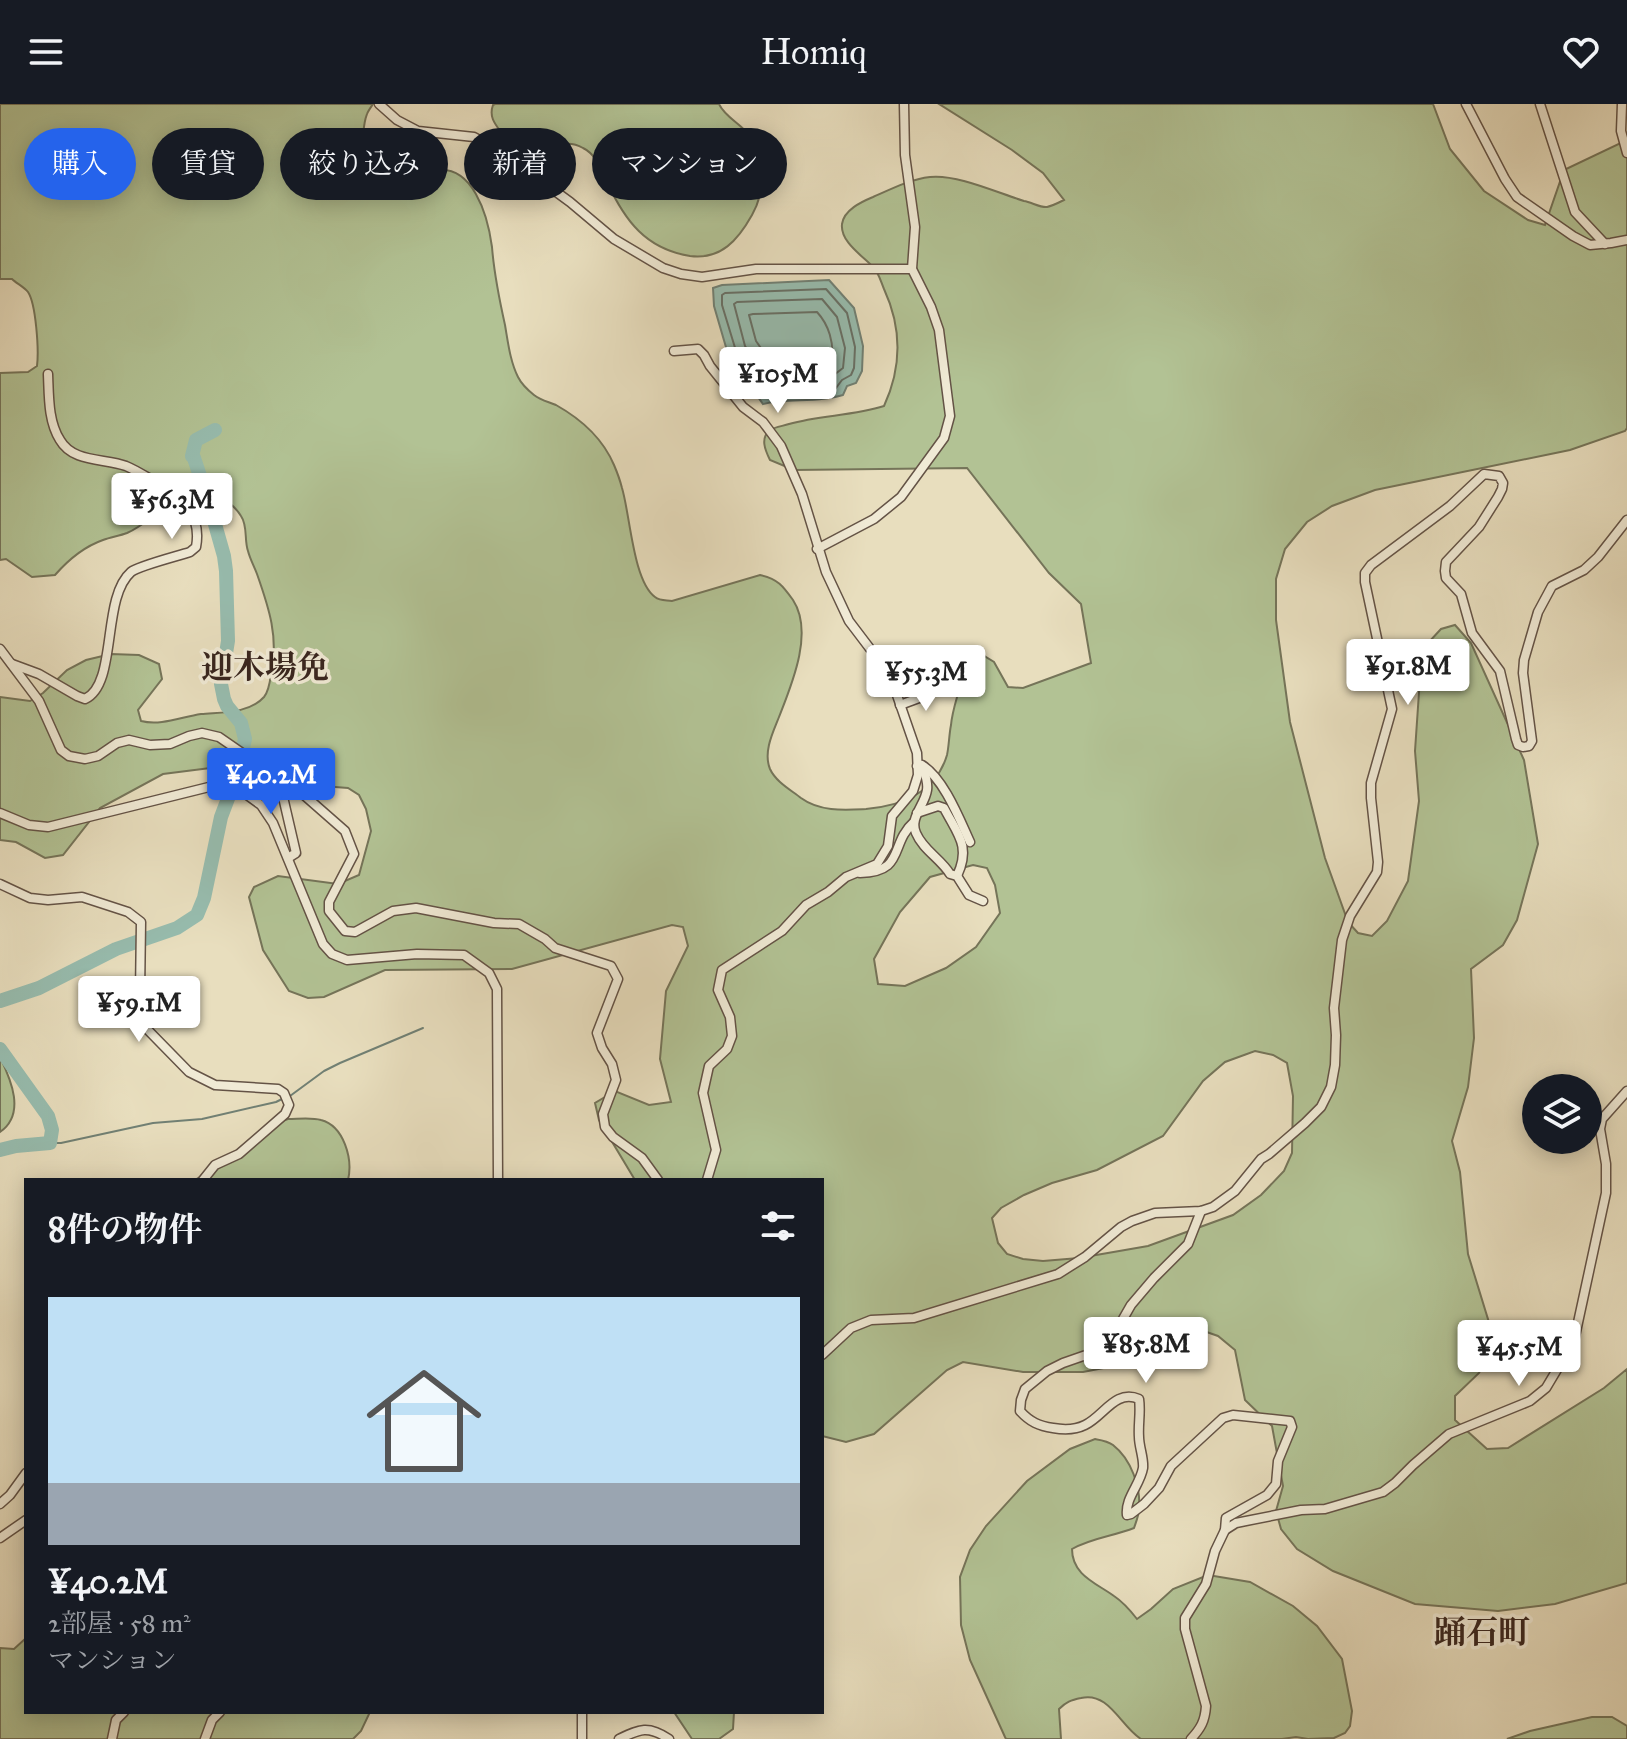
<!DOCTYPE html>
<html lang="ja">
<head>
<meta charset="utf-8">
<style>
  body { margin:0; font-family:"IM FELL Great Primer","Noto Serif JP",serif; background:#20242c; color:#f1f3f6; height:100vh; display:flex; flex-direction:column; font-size:30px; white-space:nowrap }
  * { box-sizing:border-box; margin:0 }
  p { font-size:26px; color:#9ea1a6 }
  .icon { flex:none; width:44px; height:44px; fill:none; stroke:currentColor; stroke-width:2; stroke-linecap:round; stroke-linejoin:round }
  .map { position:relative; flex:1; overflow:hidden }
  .details { position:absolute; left:24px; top:1074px; width:800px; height:536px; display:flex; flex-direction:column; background:#171b24; border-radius:0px; box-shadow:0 4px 20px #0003 }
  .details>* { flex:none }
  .hud { position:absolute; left:24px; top:24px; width:800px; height:72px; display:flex; gap:16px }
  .tools { position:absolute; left:1522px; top:970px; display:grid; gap:16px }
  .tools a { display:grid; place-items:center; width:80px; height:80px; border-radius:50%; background:#171b24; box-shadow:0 4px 20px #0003; font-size:40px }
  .price { position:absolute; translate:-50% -68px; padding:0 18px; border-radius:8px; background:#fff; color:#222; font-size:26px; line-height:52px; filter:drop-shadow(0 2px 4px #0008) }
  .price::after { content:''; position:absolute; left:50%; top:48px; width:24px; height:18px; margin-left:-12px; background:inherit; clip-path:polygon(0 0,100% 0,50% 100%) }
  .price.on { background:#2563eb; color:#fff }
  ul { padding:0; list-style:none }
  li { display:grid; align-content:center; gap:16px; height:424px; padding:0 24px }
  li span { display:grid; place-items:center; height:248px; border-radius:0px; color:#555 }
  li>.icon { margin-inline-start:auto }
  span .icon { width:144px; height:144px; fill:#fffc; stroke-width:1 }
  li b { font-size:34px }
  h2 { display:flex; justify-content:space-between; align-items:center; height:96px; padding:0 24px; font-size:34px }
  .chip { padding:0 28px; border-radius:36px; background:#171b24; box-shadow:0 4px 20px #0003; font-size:28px; line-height:72px }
  .chip.on { background:#2563eb; color:#fff }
  header { display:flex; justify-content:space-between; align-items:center; height:104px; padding:0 24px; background:#171b24; font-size:36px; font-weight:600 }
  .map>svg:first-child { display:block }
  .green { fill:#b2c294; stroke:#757459; stroke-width:2; fill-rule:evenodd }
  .water { fill:#97bcae; stroke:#718074; stroke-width:2 }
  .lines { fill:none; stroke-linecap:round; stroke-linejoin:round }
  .shore { stroke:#687066; stroke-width:2 }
  .stream { stroke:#718074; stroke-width:2 }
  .river { stroke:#97bcae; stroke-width:14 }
  .street-casing { stroke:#645346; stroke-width:11 }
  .street { stroke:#f0ead5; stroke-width:8 }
  .labels { text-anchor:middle; stroke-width:7; stroke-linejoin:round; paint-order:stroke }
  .quarter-label { font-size:32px; font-weight:bold; fill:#38251e; stroke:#f0ead5 }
</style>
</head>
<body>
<header><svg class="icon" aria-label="menu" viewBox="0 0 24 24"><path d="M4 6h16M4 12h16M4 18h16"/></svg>Homiq<svg class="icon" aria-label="heart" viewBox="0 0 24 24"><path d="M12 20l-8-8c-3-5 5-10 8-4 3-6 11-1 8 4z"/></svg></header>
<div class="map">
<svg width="1627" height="1635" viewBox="0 0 1627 1635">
  <rect width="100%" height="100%" fill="#e8debe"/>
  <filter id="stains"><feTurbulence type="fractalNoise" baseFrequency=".0025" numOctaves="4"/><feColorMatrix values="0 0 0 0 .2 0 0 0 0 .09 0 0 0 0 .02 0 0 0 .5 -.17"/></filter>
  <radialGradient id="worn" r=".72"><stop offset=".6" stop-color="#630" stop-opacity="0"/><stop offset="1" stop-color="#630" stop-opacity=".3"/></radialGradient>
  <g class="green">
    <path d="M0 0H373C371 3 368 7 367 10 360 28 360 83 387 82 404 82 416 71 432 67 473 57 488 113 492 143 494 169 499 194 505 221 508 238 510 257 518 273 521 279 529 287 534 291 540 296 549 298 556 301 581 315 603 335 614 361 617 368 620 376 622 384 630 410 633 477 655 493 660 497 666 496 672 497L760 471C778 475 783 482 793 496 814 528 792 580 779 613 773 628 763 648 770 665 776 678 791 686 801 694 820 708 845 706 866 705 902 702 936 688 947 651 949 642 949 631 951 621 952 609 956 597 959 586 962 578 964 569 968 563 971 558 977 554 981 550L994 558 1008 583 1023 584 1091 559 1081 500 1049 469 967 364 794 366 770 356C765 346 760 334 770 326 775 323 783 322 789 320 820 311 853 312 884 302 902 263 902 224 884 185 881 178 879 169 873 163 863 152 840 138 842 120 844 106 861 98 873 93 891 85 911 75 930 73 957 70 998 89 1024 97 1031 98 1041 104 1047 103 1052 102 1060 98 1064 96L1043 69 1012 46 939 0H1433L1450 45 1484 87 1528 116 1545 121 1564 66 1623 38 1627 33V324L1625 327 1570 346 1375 386 1332 402 1307 418 1285 445 1276 475V516L1290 618 1325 754 1348 818 1358 829 1372 832 1387 817 1408 777 1419 697 1415 647 1421 559 1428 539 1441 525 1455 521 1471 539 1524 656 1538 740 1517 816 1503 841 1471 865 1474 934 1468 983 1452 1037 1460 1068 1468 1150 1491 1225V1246L1479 1269 1455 1292V1316L1487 1345 1508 1344 1604 1284 1627 1265V1479L1555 1500 1498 1507 1415 1500 1333 1467 1297 1445 1281 1425 1276 1407 1283 1382 1272 1322 1245 1296 1235 1246 1218 1232 1201 1226 1163 1236 1124 1260 1083 1268H1023L963 1258 947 1266 874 1330 846 1338 822 1332V1076H635L599 1016 595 999 615 987 649 1001 671 998 660 955 666 887 688 842 683 823 672 821 512 865 385 866 324 893 308 894 289 887 263 846 249 793 254 783 278 772 338 780 359 771 371 727 366 705 359 691 348 684 309 681 234 661 163 670 100 704 63 751 45 754 16 738 0 736V593L30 597 43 589 67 566 86 556 111 550 139 551 159 560 162 575 138 606 141 617C161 622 181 613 201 610 221 608 249 610 264 593 269 587 270 578 271 570 279 534 269 504 257 470 254 462 250 455 248 447 244 436 248 422 241 412 235 402 224 394 213 391 177 382 155 417 127 429 119 432 111 433 103 436 83 443 69 455 55 471L32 473 6 455 0 456V269L28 268 37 262C39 246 36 200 28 188 24 183 16 179 12 175H0ZM973 761 987 764 995 781 1000 809 976 843 946 864 905 882 878 880 874 855 900 808 930 773ZM1255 947 1273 951 1287 959 1293 992 1292 1049 1284 1067 1261 1091 1233 1111 1148 1142 1079 1154 1043 1157 1023 1155 1007 1150 998 1139 992 1114 1001 1104 1024 1091 1052 1079 1097 1066 1163 1032 1203 977 1225 958Z"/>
    <path d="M495 0H719C725 13 740 19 748 30 766 54 766 86 752 111 738 136 721 156 690 152 646 145 625 117 607 78 602 66 596 50 583 44 551 26 540 74 501 28 494 19 489 12 493 1Z"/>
    <path d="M0 953C11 976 26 1010 0 1028Z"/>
    <path d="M288 1015C298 1015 311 1013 321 1016 344 1022 353 1055 348 1076H195L238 1050 270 1021Z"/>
    <path d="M1095 1335C1101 1336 1108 1337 1113 1341 1131 1355 1141 1383 1139 1405 1139 1411 1136 1418 1134 1424 1114 1432 1091 1434 1072 1445 1072 1471 1096 1479 1114 1492 1123 1498 1130 1506 1137 1515L1151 1505 1173 1485 1208 1471 1250 1478 1293 1502 1317 1522 1342 1555 1352 1607 1350 1622 1345 1629 1334 1634 1308 1635 1296 1633 1282 1635H1141C1121 1623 1109 1587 1081 1594 1071 1596 1066 1598 1059 1605L1061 1635H1006L1005 1633 970 1556 961 1521 960 1473 970 1446 986 1422 1027 1377 1070 1345Z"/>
    <path d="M26 1534V1608H370L361 1627 353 1635H0V1544L14 1545Z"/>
    <path d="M674 1608H734L733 1625 719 1635H692Z"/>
    <path d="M1592 1613H1612L1627 1622V1635H1507L1530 1627Z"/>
  </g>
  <path class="water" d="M829 176 854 204 863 242 862 267 856 279 847 282 843 291C817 299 789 294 763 300L728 250 714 202 713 184 722 181Z"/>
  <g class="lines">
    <g class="shore">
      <path d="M826 185 847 209 855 243 854 264 851 271 842 276 836 284 827 287 809 286 766 290 736 247 722 201V191L725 189Z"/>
      <path d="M822 195 837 213 845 244 843 264 826 277 770 279 745 242 734 200 737 198Z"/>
      <path d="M817 208C829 221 834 239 832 256L821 265 776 266 756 237 749 211 753 210Z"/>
    </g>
    <g class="stream">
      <path d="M290 992 324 967 340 959 423 924"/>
      <path d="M50 1039H61L153 1019 202 1015 276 998 284 994"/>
    </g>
    <g class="river">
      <path d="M0 897 39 884 116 845 177 824 197 811 204 794 221 713 235 676 245 635 241 619 227 602 224 595 221 580 228 537 226 467 224 452 209 399 194 354 192 352 196 336 215 326"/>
      <path d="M0 945 48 1012 52 1026 50 1039 16 1042 0 1046"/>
    </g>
    <defs>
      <g id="street">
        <path d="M379 0 397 16 418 27 474 33 503 49 570 98 614 135 663 164 681 170 702 173 756 165H912"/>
        <path d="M1466 0 1505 75 1517 93 1573 132 1590 141 1611 139 1627 136"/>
        <path d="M1540 0 1575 108 1605 140"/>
        <path d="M1622 0 1621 27 1627 49"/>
        <path d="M674 247 698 245 704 251 710 262 743 303 763 318 781 342 802 390 826 468 849 517 890 571 917 649 918 671 913 687 892 712 888 742 877 760 846 773 828 788 806 801 782 827 722 866 718 886 730 913 732 932 727 945 709 962 703 989 716 1046 707 1076"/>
        <path d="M817 445 874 415 901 393 944 334 950 312 939 226 931 203 912 165 915 123 905 51 904 0"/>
        <path d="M0 545 39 597 61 646 69 652 85 655 98 652 117 639 129 636 150 641 170 640 189 632 202 629 219 633 245 651 263 668 280 680 296 684 345 727 354 750 329 798V807L345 827 355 828 393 807 416 804 494 819 519 820 545 835 555 844 611 862 618 875 597 929 602 944 612 960 616 976 603 1010 605 1023 613 1033 642 1054 658 1076"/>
        <path d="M12 560 39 570 77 592 85 595C118 580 101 494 131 468 138 462 178 452 190 448L196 443C202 411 183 396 159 380 148 374 138 367 126 362 105 354 73 359 60 336 48 317 49 292 48 270"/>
        <path d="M900 601 927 591 935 585"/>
        <path d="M922 661C944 675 959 714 970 738"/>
        <path d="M917 662 924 667C926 673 928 680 927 686 925 701 909 714 916 729 923 746 941 755 950 770L957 772 969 791 983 797"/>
        <path d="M280 680 296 749 288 754"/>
        <path d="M0 709 29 721 48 723 217 681H226L243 688 261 701 273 719 323 840 332 850 347 856 417 850 464 851 489 869 497 885 498 1076"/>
        <path d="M917 709 938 702 944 704C958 731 971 742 957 772"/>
        <path d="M860 769C906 768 889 740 914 718"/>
        <path d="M0 780 30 794 48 796 82 793 128 808 141 818 140 890 142 920 189 968 215 981 278 985 284 989 289 1001 285 1010 239 1050 215 1061 203 1076"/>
        <path d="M822 1251 851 1224 871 1216 914 1214 1058 1170 1085 1153 1121 1123 1132 1117 1155 1109 1201 1107 1213 1103 1235 1087 1261 1055 1269 1050 1305 1019 1321 1003 1331 983 1335 961 1336 931 1334 904 1342 836 1350 812 1377 768 1378 758 1371 694V679L1392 605 1365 478V469L1371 461 1450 402 1484 370 1499 372 1503 379 1502 385 1498 393 1479 423 1446 458 1445 467 1446 474 1461 490 1472 529 1500 567 1516 635 1518 641 1523 643 1529 642 1532 637 1523 569 1524 556 1538 508 1552 482 1584 466 1598 453 1627 416"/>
        <path d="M0 1400 10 1391 26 1369"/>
        <path d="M1225 1426 1236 1419 1301 1406 1325 1405 1383 1388 1395 1379 1413 1361 1449 1330 1530 1297 1546 1284 1574 1237 1606 1089V1060L1600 1025 1602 1015 1627 987"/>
        <path d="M0 1434 26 1416"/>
        <path d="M582 1608V1635"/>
        <path d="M112 1635 116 1616 124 1608"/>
        <path d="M205 1635 212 1616 220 1608"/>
        <path d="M619 1635C640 1625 648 1621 669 1635"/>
        <path d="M1191 1635C1201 1624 1205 1617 1206 1602L1185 1525V1514L1206 1480 1215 1447 1225 1426 1226 1414 1267 1391 1276 1380 1278 1357 1292 1323 1290 1317 1233 1311 1223 1314 1171 1362 1159 1384 1144 1400 1131 1410 1127 1411C1125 1394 1140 1381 1143 1364 1144 1354 1139 1343 1139 1333 1138 1320 1141 1308 1139 1295 1115 1285 1104 1312 1085 1321 1075 1326 1064 1326 1053 1324 1039 1322 1030 1318 1020 1307L1021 1296 1025 1285 1047 1267 1063 1259 1086 1251 1104 1240 1123 1215 1131 1201 1154 1174 1188 1140 1201 1107"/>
      </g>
    </defs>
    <use href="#street" class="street-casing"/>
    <use href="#street" class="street"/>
  </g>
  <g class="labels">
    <g class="quarter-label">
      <text x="265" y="574">迎木場免</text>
      <text x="1482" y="1539">踊石町</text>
    </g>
  </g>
  <rect width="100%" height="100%" filter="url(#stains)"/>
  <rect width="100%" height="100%" fill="url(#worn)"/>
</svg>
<div class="tools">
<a><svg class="icon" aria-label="layers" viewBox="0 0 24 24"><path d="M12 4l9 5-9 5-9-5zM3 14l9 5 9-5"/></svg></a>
</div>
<b class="price" style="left:778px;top:311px">¥105M</b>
<b class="price" style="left:172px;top:437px">¥56.3M</b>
<b class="price" style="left:1408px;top:603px">¥91.8M</b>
<b class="price" style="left:926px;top:609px">¥55.3M</b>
<b class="price on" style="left:271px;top:712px">¥40.2M</b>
<b class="price" style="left:139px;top:940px">¥59.1M</b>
<b class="price" style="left:1146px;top:1281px">¥85.8M</b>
<b class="price" style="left:1519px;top:1284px">¥45.5M</b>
<div class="hud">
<a class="chip on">購入</a>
<a class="chip">賃貸</a>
<a class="chip">絞り込み</a>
<a class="chip">新着</a>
<a class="chip">マンション</a>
</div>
<section class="details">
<h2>8件の物件<svg class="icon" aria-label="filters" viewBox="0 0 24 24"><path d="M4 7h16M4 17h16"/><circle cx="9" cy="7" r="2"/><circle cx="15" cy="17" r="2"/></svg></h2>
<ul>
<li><span style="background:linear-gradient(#bfe0f5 75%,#9aa5b1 0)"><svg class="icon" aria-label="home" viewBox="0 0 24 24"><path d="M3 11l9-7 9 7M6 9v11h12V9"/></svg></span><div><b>¥40.2M</b><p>2部屋 · 58 m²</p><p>マンション</p></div></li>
</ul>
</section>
</div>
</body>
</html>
